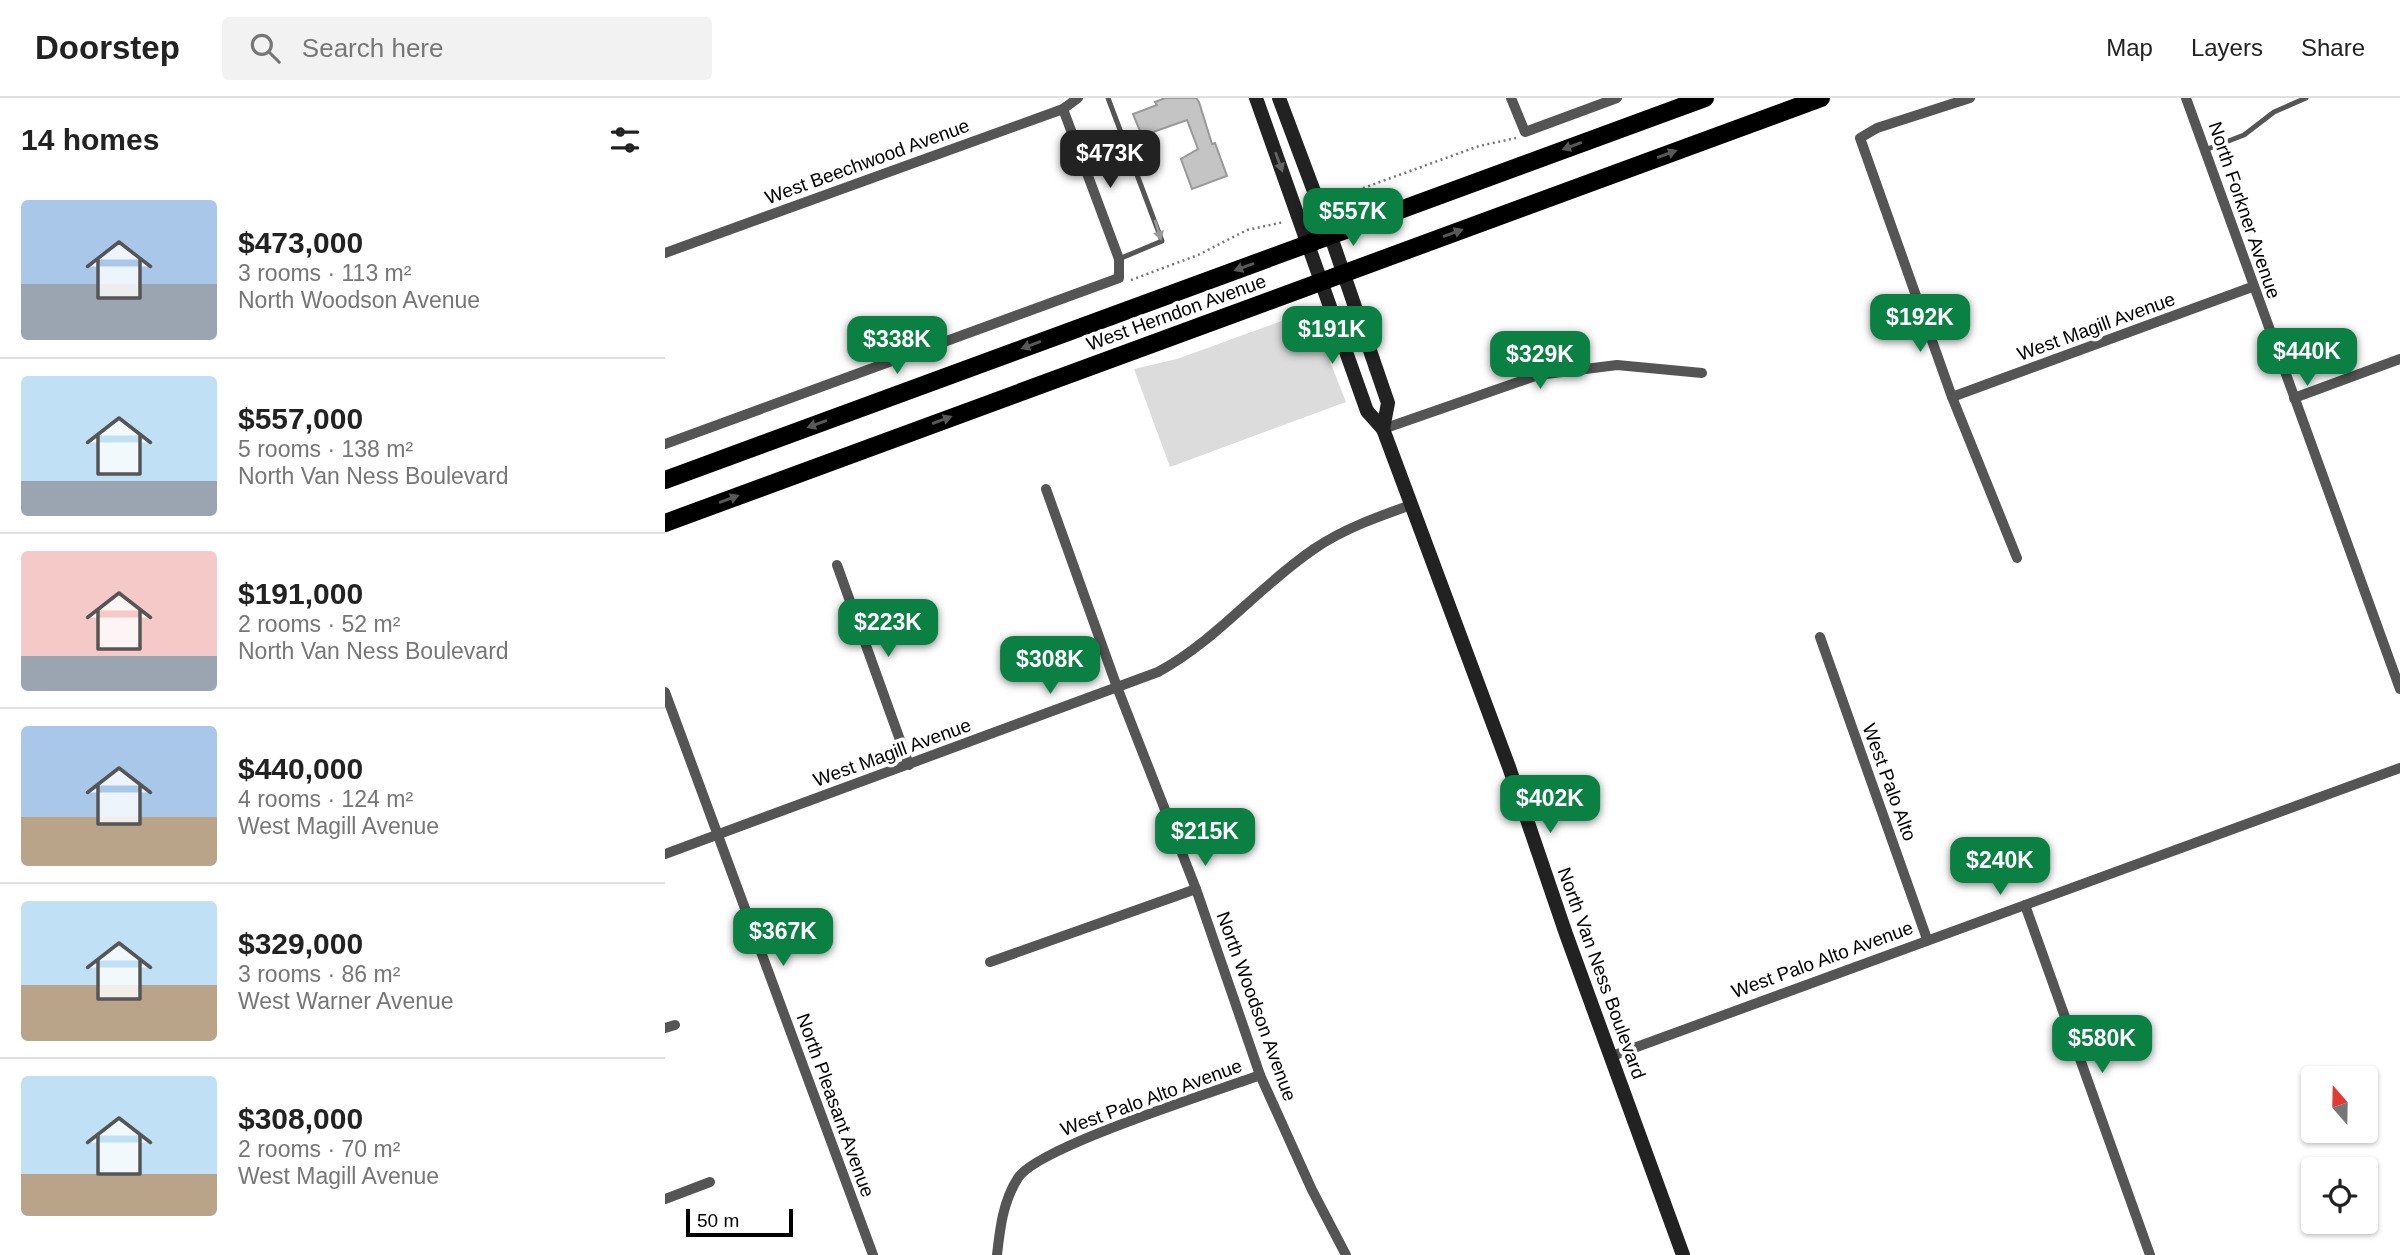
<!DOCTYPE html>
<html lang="en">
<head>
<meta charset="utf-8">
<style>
  body { margin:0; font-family:Arial,sans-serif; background:#f2f2f2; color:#222; height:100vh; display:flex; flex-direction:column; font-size:26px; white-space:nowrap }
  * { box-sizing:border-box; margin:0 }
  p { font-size:23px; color:#767676 }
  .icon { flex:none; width:38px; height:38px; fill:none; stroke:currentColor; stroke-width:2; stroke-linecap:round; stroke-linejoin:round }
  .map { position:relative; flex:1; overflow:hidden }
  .panel { display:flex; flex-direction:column; background:#fff; width:665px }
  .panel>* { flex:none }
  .needle { width:46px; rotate:340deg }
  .tools { position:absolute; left:1636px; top:968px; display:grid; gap:14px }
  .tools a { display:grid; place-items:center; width:77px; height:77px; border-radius:7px; background:#fff; box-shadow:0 2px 5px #0004; font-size:35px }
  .scale { position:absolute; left:21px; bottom:18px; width:107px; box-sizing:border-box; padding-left:7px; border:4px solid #000; border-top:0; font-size:19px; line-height:24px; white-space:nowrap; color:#000; -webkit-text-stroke:5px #fff; paint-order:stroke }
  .price { position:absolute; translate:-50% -60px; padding:0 16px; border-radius:14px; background:#0b8043; color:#fff; font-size:23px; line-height:46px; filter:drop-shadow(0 2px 4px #0008) }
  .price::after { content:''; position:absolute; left:50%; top:42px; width:21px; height:16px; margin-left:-10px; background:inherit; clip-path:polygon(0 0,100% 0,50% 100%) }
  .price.current { background:#222; color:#fff }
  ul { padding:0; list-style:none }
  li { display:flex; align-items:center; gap:21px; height:175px; padding:0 21px }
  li+li { border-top:2px solid #e0e0e0 }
  li span { display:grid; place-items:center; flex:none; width:196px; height:140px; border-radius:7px; color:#555 }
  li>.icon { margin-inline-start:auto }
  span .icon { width:84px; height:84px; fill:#fffc; stroke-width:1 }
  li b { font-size:30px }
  h2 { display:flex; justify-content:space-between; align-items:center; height:84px; padding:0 21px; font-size:30px }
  header { display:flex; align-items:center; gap:42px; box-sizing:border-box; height:98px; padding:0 35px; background:#fff; border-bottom:2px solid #e0e0e0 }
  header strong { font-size:33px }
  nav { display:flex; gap:38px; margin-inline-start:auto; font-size:24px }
  .search { width:490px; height:63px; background:#f2f2f2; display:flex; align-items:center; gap:18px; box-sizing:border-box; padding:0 24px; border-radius:7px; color:#767676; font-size:26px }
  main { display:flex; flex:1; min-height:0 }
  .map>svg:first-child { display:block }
  .green { fill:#dcdcdc }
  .building { fill:#c4c4c4; stroke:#999; stroke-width:2 }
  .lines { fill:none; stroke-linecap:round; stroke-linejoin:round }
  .path { stroke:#777; stroke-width:2.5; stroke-dasharray:2 3.5; stroke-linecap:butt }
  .lane { stroke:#555; stroke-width:5 }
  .street { stroke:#555; stroke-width:10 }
  .secondary { stroke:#222; stroke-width:14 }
  .primary { stroke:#000; stroke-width:18 }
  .oneway { fill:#595959 }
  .oneway2 { fill:#646464 }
  .oneway3 { fill:#999 }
  .labels { text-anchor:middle; stroke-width:7; stroke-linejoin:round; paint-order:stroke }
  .street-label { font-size:19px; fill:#000; stroke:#fff }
</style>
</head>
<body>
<header>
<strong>Doorstep</strong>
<div class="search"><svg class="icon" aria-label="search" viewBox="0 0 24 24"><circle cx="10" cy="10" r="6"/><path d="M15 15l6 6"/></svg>Search here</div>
<nav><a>Map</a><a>Layers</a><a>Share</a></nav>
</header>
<main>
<section class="panel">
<h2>14 homes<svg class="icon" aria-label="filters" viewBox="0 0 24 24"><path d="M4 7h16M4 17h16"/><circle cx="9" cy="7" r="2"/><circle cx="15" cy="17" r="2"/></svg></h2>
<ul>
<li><span style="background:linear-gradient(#a9c7e8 60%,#9aa5b1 0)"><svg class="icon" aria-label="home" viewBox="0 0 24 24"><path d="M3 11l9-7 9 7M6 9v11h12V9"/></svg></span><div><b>$473,000</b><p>3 rooms · 113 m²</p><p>North Woodson Avenue</p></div></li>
<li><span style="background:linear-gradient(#bfe0f5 75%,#9aa5b1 0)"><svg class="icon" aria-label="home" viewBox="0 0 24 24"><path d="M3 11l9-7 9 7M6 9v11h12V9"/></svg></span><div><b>$557,000</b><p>5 rooms · 138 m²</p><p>North Van Ness Boulevard</p></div></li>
<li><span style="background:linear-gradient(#f6c9c9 75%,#9aa5b1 0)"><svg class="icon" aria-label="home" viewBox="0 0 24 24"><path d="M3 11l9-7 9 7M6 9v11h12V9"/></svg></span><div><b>$191,000</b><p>2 rooms · 52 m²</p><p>North Van Ness Boulevard</p></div></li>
<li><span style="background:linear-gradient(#a9c7e8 65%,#b9a48a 0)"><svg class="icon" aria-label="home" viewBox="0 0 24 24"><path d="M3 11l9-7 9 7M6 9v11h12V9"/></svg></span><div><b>$440,000</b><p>4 rooms · 124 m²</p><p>West Magill Avenue</p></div></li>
<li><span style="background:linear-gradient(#bfe0f5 60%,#b9a48a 0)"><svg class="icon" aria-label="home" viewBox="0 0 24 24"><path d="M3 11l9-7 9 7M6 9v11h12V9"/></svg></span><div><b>$329,000</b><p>3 rooms · 86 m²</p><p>West Warner Avenue</p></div></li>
<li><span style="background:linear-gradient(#bfe0f5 70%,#b9a48a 0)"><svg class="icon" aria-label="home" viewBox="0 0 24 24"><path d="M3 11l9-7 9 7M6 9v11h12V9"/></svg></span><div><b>$308,000</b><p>2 rooms · 70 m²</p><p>West Magill Avenue</p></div></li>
</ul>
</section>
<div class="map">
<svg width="1735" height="1157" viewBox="0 0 1735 1157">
  <rect width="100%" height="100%" fill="#fff"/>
  <path class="green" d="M633 217 647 218 681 304 505 369 469 271 512 261Z"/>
  <path class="building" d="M500 0H531L534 4 547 46 550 45 562 78 527 91 516 61 533 51 522 22 477 38 468 16 492 7 490 4Z"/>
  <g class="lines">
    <g class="path">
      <path d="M669 105 679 97 814 48 851 40"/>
      <path d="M466 182 533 157 582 132 619 124"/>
    </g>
    <g class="lane">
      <path d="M443 0 497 143 454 161"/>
      <path d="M1540 52 1579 37 1609 14 1641 0"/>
    </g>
    <g class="street">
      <path d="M846 0 860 34 952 0"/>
      <path d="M1305 0 1212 30 1195 40 1287 299 1352 460"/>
      <path d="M1521 0 1735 591"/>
      <path d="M0 155 398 11 413 0"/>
      <path d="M1287 299 1587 189"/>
      <path d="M1629 300 1735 261"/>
      <path d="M718 331 873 277 952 267 1037 275"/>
      <path d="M0 346 454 180V161L398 11"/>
      <path d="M381 391 452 589 531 791 595 977 647 1092 681 1157"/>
      <path d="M172 467 244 667"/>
      <path d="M1155 539 1262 841"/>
      <path d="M0 594 208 1157"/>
      <path d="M0 756 493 574C552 542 593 489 649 451 678 431 712 419 746 407"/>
      <path d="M1360 807 1485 1157"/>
      <path d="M325 864 531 791"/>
      <path d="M0 930 10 927"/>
      <path d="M947 958 1735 670"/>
      <path d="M0 1101 45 1084"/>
      <path d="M332 1157C335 1130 338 1103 353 1080 372 1049 552 993 595 977"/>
    </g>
    <g class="secondary">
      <path d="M591 0 702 313 718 331 844 669 901 836 1018 1157"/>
      <path d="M614 0 665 136 723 305 718 331"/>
    </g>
    <g class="primary">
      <path d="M0 382 1040 0"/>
      <path d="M0 425 1156 0"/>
    </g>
  </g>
  <defs><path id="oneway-solid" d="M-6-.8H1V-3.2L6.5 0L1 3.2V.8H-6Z" transform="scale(1.75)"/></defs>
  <g class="oneway">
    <use href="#oneway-solid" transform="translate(907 48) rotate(160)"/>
    <use href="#oneway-solid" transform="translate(1002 56) rotate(-20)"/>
    <use href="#oneway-solid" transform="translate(788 135) rotate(-20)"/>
    <use href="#oneway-solid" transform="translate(579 169) rotate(160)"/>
    <use href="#oneway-solid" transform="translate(366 247) rotate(160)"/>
    <use href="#oneway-solid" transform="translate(277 322) rotate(-20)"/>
    <use href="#oneway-solid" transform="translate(152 326) rotate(160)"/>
    <use href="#oneway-solid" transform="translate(64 401) rotate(-20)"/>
  </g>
  <use class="oneway2" href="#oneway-solid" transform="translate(614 64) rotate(70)"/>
  <use class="oneway3" href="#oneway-solid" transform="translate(493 132) rotate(73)"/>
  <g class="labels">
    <g class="street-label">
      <text transform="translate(202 63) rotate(-20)" y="7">West Beechwood Avenue</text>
      <text transform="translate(1580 112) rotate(71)" y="7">North Forkner Avenue</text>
      <text transform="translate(511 214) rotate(-20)" y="7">West Herndon Avenue</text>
      <text transform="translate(1431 228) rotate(-20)" y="7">West Magill Avenue</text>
      <text transform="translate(227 654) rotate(-20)" y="7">West Magill Avenue</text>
      <text transform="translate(1225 684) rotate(70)" y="7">West Palo Alto</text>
      <text transform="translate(1157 861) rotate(-20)" y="7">West Palo Alto Avenue</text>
      <text transform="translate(937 875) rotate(70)" y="7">North Van Ness Boulevard</text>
      <text transform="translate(592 908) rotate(70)" y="7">North Woodson Avenue</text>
      <text transform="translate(486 999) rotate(-20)" y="7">West Palo Alto Avenue</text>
      <text transform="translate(171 1007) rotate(70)" y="7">North Pleasant Avenue</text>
    </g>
  </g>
</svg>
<div class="tools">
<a><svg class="needle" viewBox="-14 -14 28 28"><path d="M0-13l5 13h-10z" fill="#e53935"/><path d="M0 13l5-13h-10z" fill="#767676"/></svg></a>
<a><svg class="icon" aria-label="locate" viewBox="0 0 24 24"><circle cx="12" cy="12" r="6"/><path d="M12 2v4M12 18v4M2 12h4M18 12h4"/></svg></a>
</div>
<div class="scale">50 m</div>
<b class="price current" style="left:445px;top:92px">$473K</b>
<b class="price" style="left:688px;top:150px">$557K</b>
<b class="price" style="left:1255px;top:256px">$192K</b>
<b class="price" style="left:667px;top:268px">$191K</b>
<b class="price" style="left:232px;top:278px">$338K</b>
<b class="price" style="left:1642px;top:290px">$440K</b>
<b class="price" style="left:875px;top:293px">$329K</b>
<b class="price" style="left:223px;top:561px">$223K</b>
<b class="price" style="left:385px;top:598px">$308K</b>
<b class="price" style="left:885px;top:737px">$402K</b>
<b class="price" style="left:540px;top:770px">$215K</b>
<b class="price" style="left:1335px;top:799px">$240K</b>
<b class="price" style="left:118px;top:870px">$367K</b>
<b class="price" style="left:1437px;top:977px">$580K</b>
</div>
</main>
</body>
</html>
